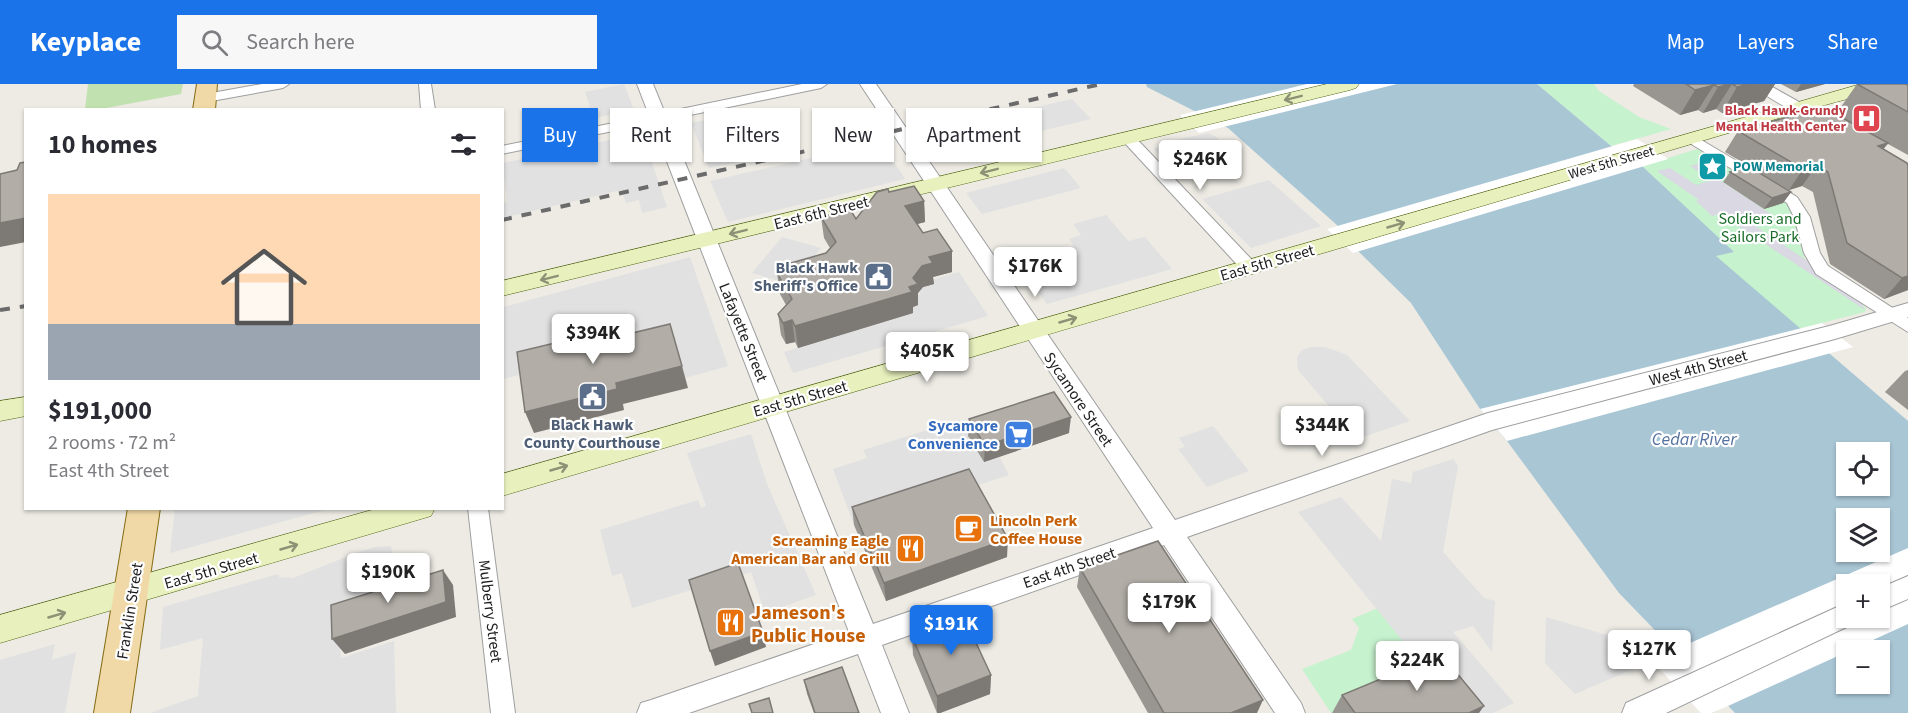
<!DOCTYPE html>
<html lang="en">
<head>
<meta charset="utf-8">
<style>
  body { margin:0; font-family:"Source Sans 3",sans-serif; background:#f7f7f7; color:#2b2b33; height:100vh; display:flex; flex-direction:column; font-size:22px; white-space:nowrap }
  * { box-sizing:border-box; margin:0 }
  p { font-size:20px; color:#7c7c81 }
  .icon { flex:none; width:33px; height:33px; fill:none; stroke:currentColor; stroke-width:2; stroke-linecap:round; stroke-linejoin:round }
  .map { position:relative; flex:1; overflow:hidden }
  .details { position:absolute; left:24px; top:24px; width:480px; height:402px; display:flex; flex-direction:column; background:#fff; border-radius:0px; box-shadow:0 2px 4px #0004 }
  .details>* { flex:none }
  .banner { position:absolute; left:522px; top:24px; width:570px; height:54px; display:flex; gap:12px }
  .tools { position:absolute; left:1836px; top:358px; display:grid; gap:12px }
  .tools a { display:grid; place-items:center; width:54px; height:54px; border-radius:0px; background:#fff; box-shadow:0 2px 4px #0004; font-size:30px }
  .price { position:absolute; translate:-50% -51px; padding:0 14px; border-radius:6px; background:#fff; color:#222; font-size:20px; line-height:39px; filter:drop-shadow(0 2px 3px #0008) }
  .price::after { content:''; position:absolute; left:50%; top:36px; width:18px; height:14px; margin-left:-9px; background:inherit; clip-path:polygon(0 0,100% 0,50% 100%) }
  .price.current { background:#1a73e8; color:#fff }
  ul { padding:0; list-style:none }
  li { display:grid; align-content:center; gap:12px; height:318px; padding:0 24px }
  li+li { border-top:2px solid #e1e1e2 }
  li span { display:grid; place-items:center; height:186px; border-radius:0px; color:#555 }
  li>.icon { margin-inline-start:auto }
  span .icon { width:108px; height:108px; fill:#fffc; stroke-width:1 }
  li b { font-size:26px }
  h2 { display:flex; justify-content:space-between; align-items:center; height:72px; padding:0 24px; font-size:26px }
  .pill { padding:0 21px; border-radius:0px; background:#fff; box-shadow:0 2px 4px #0004; font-size:21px; line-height:54px }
  .pill.current { background:#1a73e8; color:#fff }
  header { display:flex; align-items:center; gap:36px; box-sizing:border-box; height:84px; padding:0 30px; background:#1a73e8; color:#fff }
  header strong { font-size:28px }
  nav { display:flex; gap:33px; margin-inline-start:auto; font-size:21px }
  .search { width:420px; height:54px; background:#f7f7f7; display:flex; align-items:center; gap:15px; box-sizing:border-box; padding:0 21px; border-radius:0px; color:#7c7c81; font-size:22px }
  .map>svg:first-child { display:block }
  .grass { fill:#c2e1b0 }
  .park { fill:#c6f2ce }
  .parking { fill:#e1e1e1 }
  .plaza { fill:#dad8e2 }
  .water { fill:#a9c6d5; fill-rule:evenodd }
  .pier { fill:#fff; fill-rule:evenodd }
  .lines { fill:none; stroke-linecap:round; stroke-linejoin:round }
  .minor-casing { stroke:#9e9e9e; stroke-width:2 }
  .tertiary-casing { stroke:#9e9e9e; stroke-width:2 }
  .secondary-casing { stroke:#536612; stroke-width:1 }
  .primary-casing { stroke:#846b12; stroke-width:2 }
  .minor { fill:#fff; fill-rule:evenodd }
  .tertiary { fill:#fff; fill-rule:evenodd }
  .secondary { fill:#e8f1be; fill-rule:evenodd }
  .primary { fill:#f0d9a6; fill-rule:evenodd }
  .rail { stroke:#6b6b6b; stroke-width:4; stroke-dasharray:10 10; stroke-linecap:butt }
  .wall { fill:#999590 }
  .shaded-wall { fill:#7d7975 }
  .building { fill:#b2ada7; stroke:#7d7975; stroke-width:1.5 }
  .oneway { stroke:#8d9276 }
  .labels { text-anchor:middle; stroke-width:4.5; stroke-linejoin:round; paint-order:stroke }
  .far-health-label { font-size:14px; font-weight:bold; fill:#be3a42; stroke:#fff; text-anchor:end }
  .far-street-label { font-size:14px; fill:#1d1d1d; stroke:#fff }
  .far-culture-label { font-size:14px; font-weight:bold; fill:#0d838f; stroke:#fff; text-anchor:start }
  .street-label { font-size:16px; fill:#1d1d1d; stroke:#fff }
  .park-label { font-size:16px; fill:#196d29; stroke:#fff }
  .service-label { font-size:16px; font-weight:bold; fill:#4e5e75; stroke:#fff; text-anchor:end }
  .shop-label { font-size:16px; font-weight:bold; fill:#366cbe; stroke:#fff; text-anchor:end }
  .food-label { font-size:16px; font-weight:bold; fill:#c56008; stroke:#fff; text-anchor:start }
  .water-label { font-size:18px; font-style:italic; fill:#5572a0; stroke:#fff }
  .near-food-label { font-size:20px; font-weight:bold; fill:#c56008; stroke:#fff; text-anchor:start }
</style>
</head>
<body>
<header>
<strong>Keyplace</strong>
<div class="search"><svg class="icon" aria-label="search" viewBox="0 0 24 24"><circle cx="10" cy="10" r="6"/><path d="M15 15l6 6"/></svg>Search here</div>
<nav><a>Map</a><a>Layers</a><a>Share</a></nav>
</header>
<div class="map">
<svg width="1908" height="629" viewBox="0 0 1908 629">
  <rect width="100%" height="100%" fill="#edebe4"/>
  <path class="grass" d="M88 0H183L181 10 101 25H85Z"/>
  <g class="park">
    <path d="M1537 0H1594L1599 7 1639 33 1671 45 1611 62Z"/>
    <path d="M1697 65H1702L1791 122C1801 138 1797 160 1806 177 1820 199 1850 204 1866 224L1865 228 1798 245 1715 172 1733 168 1642 82Z"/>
    <path d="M1378 524 1429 589 1331 629 1302 585 1351 566 1359 544 1352 535Z"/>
  </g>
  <g class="parking">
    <path d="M624 0 634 26 594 34 585 8Z"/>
    <path d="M1072 15 1091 35 940 71 928 54 935 52 932 47Z"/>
    <path d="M733 31 750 65 773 60 777 70 709 84 691 39Z"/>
    <path d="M642 49 667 123 642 129 639 116 626 119 621 106 503 134V119L507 118 503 79Z"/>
    <path d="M1208 49 1216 53 1228 66 1169 80 1154 65 1161 63 1164 59Z"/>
    <path d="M881 58 905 95 728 138 710 97Z"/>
    <path d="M1064 84 1081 104 982 130 966 109Z"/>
    <path d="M1269 96 1321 142 1251 164 1202 115Z"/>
    <path d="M1106 131 1128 157 1145 153 1172 185 1047 220 1016 178 1074 162 1069 155 1081 151 1073 140Z"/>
    <path d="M782 153 821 164 790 203 777 199 779 197 752 189Z"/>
    <path d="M690 173 728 282 685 294 672 252 503 295V223Z"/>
    <path d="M959 188 988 232 793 289 784 268 913 229 910 224 923 203 933 200 931 196Z"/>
    <path d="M1312 263H1325L1347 271 1410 337 1357 355 1298 286 1297 273 1302 266Z"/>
    <path d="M960 336 984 377 999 372 1009 391 854 441 833 385 867 374 863 366Z"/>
    <path d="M1213 342 1249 387 1207 403 1178 365 1185 363 1179 354Z"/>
    <path d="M751 350 767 400 816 511 765 529 751 488 632 524 622 489 612 492 600 446 698 416 701 424 706 422 687 369Z"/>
    <path d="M1453 375 1458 382 1443 468 1484 514 1495 517 1492 568 1473 542 1453 548 1514 619 1493 629H1461L1298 428 1341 413 1381 457 1392 395 1411 399 1413 388Z"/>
    <path d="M175 425V424L328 425 170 469Z"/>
    <path d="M391 462 399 518 338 537 341 574 394 557 396 629H150L198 612 203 554 160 566 163 523 278 490 279 493 293 494 356 469 375 463Z"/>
    <path d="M1546 533 1634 559 1644 569 1631 576 1638 583 1575 610 1545 579Z"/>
    <path d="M55 560 52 576 76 568 65 629H0V576Z"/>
  </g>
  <path class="plaza" d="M1717 74 1731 82 1709 89 1771 130 1748 137 1806 176 1824 194 1861 218 1865 226 1720 130 1712 132 1696 117 1699 116 1657 87 1670 84 1696 101 1712 96 1690 82Z"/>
  <path class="water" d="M1146 0H1537L1611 62 1642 82 1734 168 1716 172 1908 337V629H1735L1619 509 1507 357 1480 325 1411 219 1358 167 1338 142 1228 44 1147 3ZM1846 369H1880V402H1846ZM1846 435H1880V468H1846ZM1846 501H1880V534H1846ZM1846 567H1880V600H1846Z"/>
  <g class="pier">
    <path d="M1307 0H1397L1199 49 1180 31Z"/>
    <path d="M1637 55 1668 75 1353 169 1327 145Z"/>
    <path d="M1822 239 1853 263 1507 357 1480 325Z"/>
    <path d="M1908 464V540L1728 622 1711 629H1701L1651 576ZM1846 501H1880V534H1846Z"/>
  </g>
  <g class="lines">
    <defs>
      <g id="minor">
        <path d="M262 0H289L283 4 206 18 199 14 206 10Z"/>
        <path d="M419 0H431L435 26H421Z"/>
        <path d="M802 0H827L821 4 502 70V62Z"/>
        <path d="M1127 49 1132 50 1255 179 1257 183 1255 187H1243L1122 56 1120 53 1122 50Z"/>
        <path d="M1693 51 1797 113 1810 133 1820 169 1828 182 1908 234V248L1816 190 1804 169 1794 133 1787 119 1688 58 1686 55 1688 52Z"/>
        <path d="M468 424H488L515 629H491Z"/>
      </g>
      <g id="tertiary">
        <path d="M637 0H653L873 540 1153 444 860 0H876L1175 436 1488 329 1833 241 1908 219V233L1835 255 1492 346 1187 453 1301 619 1305 629H1275L1164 461 882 561 909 629H881L858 570 689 629H637L641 619 651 616 849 548Z"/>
        <path d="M1747 0H1767L1837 39 1840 43 1837 47H1825Z"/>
        <path d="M1908 492V515L1880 527V504Z"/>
        <path d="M1846 519V534H1858L1855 539 1666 629H1622L1626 619Z"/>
      </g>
      <g id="secondary">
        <path d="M1327 0H1359L1356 4 1350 6 502 212V197Z"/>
        <path d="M1861 0H1891L1888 4 1803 27 502 412V390Z"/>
        <path d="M26 313V332L0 337V317Z"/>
        <path d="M379 424H435L431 432 421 435 0 559V531Z"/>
      </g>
      <g id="primary">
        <path d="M197 0H217L215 26H193Z"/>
        <path d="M128 424H160L130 629H94Z"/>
      </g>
    </defs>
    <use href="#minor" class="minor-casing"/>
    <use href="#tertiary" class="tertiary-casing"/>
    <use href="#secondary" class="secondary-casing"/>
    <use href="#primary" class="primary-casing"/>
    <use href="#minor" class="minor"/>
    <use href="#tertiary" class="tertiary"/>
    <use href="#secondary" class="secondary"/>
    <use href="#primary" class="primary"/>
    <g class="rail">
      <path d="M502 136 1101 0"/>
      <path d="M0 226 26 222"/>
    </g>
  </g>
  <g class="wall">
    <path d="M1634 0H1775L1764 17 1722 29 1716 25 1703 29 1698 26 1680 31 1633 2Z"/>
    <path d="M1781 0H1825L1796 8Z"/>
    <path d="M1857 0 1908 1V71L1888 60 1883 65 1908 82V206L1884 215 1830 180 1813 108 1802 102 1789 106 1725 68 1738 47 1836 30Z"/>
    <path d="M1730 88 1791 108 1783 119 1764 125 1723 98Z"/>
    <path d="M889 108 924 117 925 138 917 140 923 149 952 167V188L933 193 934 200 923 203 918 209V221L913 223V229L798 264 795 258 786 260 781 251 778 230 786 221 780 210 777 189 785 186 784 181 826 169 830 164 824 154 821 133 830 131V127L856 135Z"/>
    <path d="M1908 286V326L1885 308 1905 287Z"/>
    <path d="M969 335 1069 349 984 378 968 352Z"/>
    <path d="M852 423 1007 473 886 517 854 441Z"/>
    <path d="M1080 484 1257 629H1148L1077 503Z"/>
    <path d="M912 552 991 591 990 610 940 629H937L913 571Z"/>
    <path d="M804 596 859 629H814L807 610Z"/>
    <path d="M1342 611 1479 629H1332Z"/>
  </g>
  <g class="shaded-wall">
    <path d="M1732 0 1716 25 1703 29 1718 3Z"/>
    <path d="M1748 0H1775L1764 17 1722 29 1737 3Z"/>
    <path d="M1801 0H1825L1796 8Z"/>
    <path d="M1714 1 1698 26 1680 31 1695 6Z"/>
    <path d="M1888 59 1872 80 1878 62Z"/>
    <path d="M1817 81 1802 102 1789 106 1803 85Z"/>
    <path d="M1791 108 1783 119 1764 125 1772 114Z"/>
    <path d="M924 117 925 138 906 143 905 122Z"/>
    <path d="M26 134V158L0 163V139Z"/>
    <path d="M952 167V188L933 193 934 200 923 203 918 209V221L913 223V229L798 264 795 242 909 203 913 194 929 173Z"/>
    <path d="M1908 192V206L1884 215 1902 194Z"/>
    <path d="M792 236 795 258 786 260 783 239Z"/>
    <path d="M682 282 688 304 623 320 624 326 534 349 525 328 616 299Z"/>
    <path d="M1071 333 1069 349 984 378 985 362Z"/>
    <path d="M1008 455 1007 473 886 517 884 499Z"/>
    <path d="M443 486 453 501 456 533 345 570 332 555Z"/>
    <path d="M763 548 766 563 715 582 710 567Z"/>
    <path d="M991 591 990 610 940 629H937V612Z"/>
    <path d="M1263 616 1257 629H1231Z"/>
    <path d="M1484 622 1479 629H1469Z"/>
  </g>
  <g class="building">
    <path d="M1686 0H1731L1718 3 1714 1 1695 6Z"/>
    <path d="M1732 0H1748L1737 3Z"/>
    <path d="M1857 0H1905L1908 1V28Z"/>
    <path d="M1823 23 1888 59 1878 62 1907 79 1908 82V192L1902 194 1847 159 1828 88 1817 81 1803 85 1738 47Z"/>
    <path d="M26 78V134L0 139V90L17 86 20 79Z"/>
    <path d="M1748 82 1791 108 1772 114 1730 88Z"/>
    <path d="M914 102 924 117 905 122 923 149 937 145 952 167 929 173 933 179 922 182 913 194 918 200 909 203 912 208 795 242 792 236 783 239 778 230 792 215 777 189 787 186 784 181 826 169 836 158 821 133 832 130 830 127 848 122 856 135 877 108 888 105 889 108Z"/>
    <path d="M670 240 682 282 616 299 617 305 525 328 517 268 597 249 599 257Z"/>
    <path d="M1054 308 1071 333 985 362 969 335Z"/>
    <path d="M969 385 1008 455 884 499 852 423Z"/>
    <path d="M1158 457 1263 616 1231 629H1164L1080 484Z"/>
    <path d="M738 479 763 548 710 567 689 496Z"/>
    <path d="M443 486 446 518 332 555 331 521Z"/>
    <path d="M964 533 991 591 937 612 912 552Z"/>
    <path d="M1441 570 1484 622 1469 629H1355L1342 611Z"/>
    <path d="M842 583 859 629H815L804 596Z"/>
    <path d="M769 614 773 629H752L749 620Z"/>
  </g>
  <defs><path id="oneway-shaft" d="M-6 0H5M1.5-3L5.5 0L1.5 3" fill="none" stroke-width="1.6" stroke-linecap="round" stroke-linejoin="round" transform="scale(1.5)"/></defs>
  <g class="oneway">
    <use href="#oneway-shaft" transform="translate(1293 14) rotate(166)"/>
    <use href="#oneway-shaft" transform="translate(989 87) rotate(166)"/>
    <use href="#oneway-shaft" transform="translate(1396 141) rotate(-16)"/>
    <use href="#oneway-shaft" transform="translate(738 148) rotate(166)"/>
    <use href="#oneway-shaft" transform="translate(549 194) rotate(166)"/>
    <use href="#oneway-shaft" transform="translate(1068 236) rotate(-16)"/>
    <use href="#oneway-shaft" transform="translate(559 384) rotate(-16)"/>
    <use href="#oneway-shaft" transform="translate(289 463) rotate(-16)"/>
    <use href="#oneway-shaft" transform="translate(57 531) rotate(-16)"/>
  </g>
  <defs>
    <symbol id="hospital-square" viewBox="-11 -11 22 22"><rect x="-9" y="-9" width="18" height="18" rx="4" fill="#e0444e" stroke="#fff"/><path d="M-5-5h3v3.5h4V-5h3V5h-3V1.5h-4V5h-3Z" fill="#fff"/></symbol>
    <symbol id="sight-square" viewBox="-11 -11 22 22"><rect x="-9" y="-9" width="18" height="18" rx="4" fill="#0f9aa8" stroke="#fff"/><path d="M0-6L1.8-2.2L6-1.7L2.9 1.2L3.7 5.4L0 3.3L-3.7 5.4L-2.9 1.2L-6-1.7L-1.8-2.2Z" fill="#fff"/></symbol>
    <symbol id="civic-square" viewBox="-11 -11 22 22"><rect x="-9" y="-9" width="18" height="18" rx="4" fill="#5c6f8a" stroke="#fff"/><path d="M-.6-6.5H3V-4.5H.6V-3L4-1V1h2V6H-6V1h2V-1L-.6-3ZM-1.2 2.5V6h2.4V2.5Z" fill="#fff"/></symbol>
    <symbol id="supermarket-square" viewBox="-11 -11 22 22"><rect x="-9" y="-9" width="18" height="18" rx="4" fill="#3f7fe0" stroke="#fff"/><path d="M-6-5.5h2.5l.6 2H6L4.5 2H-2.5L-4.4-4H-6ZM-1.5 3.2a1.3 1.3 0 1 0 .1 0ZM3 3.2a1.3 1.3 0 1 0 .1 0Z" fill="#fff"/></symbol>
    <symbol id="cafe-square" viewBox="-11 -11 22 22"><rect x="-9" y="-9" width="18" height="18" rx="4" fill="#e8710a" stroke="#fff"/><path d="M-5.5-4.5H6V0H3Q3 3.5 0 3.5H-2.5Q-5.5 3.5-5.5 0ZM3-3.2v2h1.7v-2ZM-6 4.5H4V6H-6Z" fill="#fff"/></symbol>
    <symbol id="restaurant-square" viewBox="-11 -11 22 22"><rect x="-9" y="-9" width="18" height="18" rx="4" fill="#e8710a" stroke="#fff"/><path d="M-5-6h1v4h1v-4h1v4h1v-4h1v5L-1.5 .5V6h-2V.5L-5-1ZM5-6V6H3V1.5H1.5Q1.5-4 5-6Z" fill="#fff"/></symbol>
  </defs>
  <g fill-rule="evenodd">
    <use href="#hospital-square" x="1850" y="18" width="33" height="33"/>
    <use href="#sight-square" x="1696" y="66" width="33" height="33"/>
    <use href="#civic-square" x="862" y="176" width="33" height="33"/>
    <use href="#civic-square" x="576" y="296" width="33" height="33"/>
    <use href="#supermarket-square" x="1002" y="334" width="33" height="33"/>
    <use href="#cafe-square" x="952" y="428" width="33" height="33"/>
    <use href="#restaurant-square" x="894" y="448" width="33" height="33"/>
    <use href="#restaurant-square" x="714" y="522" width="33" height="33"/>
  </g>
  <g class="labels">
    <g class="far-health-label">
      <text x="1846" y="31">Black Hawk-Grundy<tspan x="1846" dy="16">Mental Health Center</tspan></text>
    </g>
    <g class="far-street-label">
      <text transform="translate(1611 78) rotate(-16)" y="5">West 5th Street</text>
    </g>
    <g class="far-culture-label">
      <text x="1733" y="87">POW Memorial</text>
    </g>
    <g class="street-label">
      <text transform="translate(821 128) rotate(-14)" y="6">East 6th Street</text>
      <text transform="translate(1267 178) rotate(-16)" y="6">East 5th Street</text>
      <text transform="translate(744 248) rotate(68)" y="6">Lafayette Street</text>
      <text transform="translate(1698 283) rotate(-15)" y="6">West 4th Street</text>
      <text transform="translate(800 314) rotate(-16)" y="6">East 5th Street</text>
      <text transform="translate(1079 315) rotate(56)" y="6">Sycamore Street</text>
      <text transform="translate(1069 483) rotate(-19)" y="6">East 4th Street</text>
      <text transform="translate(211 486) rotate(-16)" y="6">East 5th Street</text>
      <text transform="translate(129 527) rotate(-81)" y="6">Franklin Street</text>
      <text transform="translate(491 527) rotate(83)" y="6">Mulberry Street</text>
    </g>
    <g class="park-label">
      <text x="1760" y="140">Soldiers and<tspan x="1760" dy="18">Sailors Park</tspan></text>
    </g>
    <g class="service-label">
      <text x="858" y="189">Black Hawk<tspan x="858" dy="18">Sheriff's Office</tspan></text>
      <text x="592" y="346" text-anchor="middle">Black Hawk<tspan x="592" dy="18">County Courthouse</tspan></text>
    </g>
    <g class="shop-label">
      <text x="998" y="347">Sycamore<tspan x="998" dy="18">Convenience</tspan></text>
    </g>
    <g class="food-label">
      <text x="990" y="442">Lincoln Perk<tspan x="990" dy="18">Coffee House</tspan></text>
      <text x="889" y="462" text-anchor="end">Screaming Eagle<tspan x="889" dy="18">American Bar and Grill</tspan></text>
    </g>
    <g class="water-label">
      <text x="1694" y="361">Cedar River</text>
    </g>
    <g class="near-food-label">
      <text x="751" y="535">Jameson's<tspan x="751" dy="23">Public House</tspan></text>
    </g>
  </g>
</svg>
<div class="tools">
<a><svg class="icon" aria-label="locate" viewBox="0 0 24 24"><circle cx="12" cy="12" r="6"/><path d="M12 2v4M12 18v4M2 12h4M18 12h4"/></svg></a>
<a><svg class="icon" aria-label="layers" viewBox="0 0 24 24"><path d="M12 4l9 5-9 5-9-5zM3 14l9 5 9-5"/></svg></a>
<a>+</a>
<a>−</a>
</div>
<b class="price" style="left:1200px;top:107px">$246K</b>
<b class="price" style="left:1035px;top:214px">$176K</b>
<b class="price" style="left:593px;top:281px">$394K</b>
<b class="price" style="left:927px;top:299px">$405K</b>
<b class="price" style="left:1322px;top:373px">$344K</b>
<b class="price" style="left:388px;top:520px">$190K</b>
<b class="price" style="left:1169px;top:550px">$179K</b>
<b class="price current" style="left:951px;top:572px">$191K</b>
<b class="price" style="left:1649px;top:597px">$127K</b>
<b class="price" style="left:1417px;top:608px">$224K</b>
<div class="banner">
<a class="pill current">Buy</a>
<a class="pill">Rent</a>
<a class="pill">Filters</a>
<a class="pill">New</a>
<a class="pill">Apartment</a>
</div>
<section class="details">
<h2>10 homes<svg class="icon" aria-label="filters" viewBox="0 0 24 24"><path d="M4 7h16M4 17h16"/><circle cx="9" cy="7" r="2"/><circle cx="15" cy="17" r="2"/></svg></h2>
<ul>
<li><span style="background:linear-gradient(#ffd9b3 70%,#9aa5b1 0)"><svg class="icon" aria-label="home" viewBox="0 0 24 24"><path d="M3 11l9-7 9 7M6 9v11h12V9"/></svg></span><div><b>$191,000</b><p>2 rooms · 72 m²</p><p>East 4th Street</p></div></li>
</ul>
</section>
</div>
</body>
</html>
